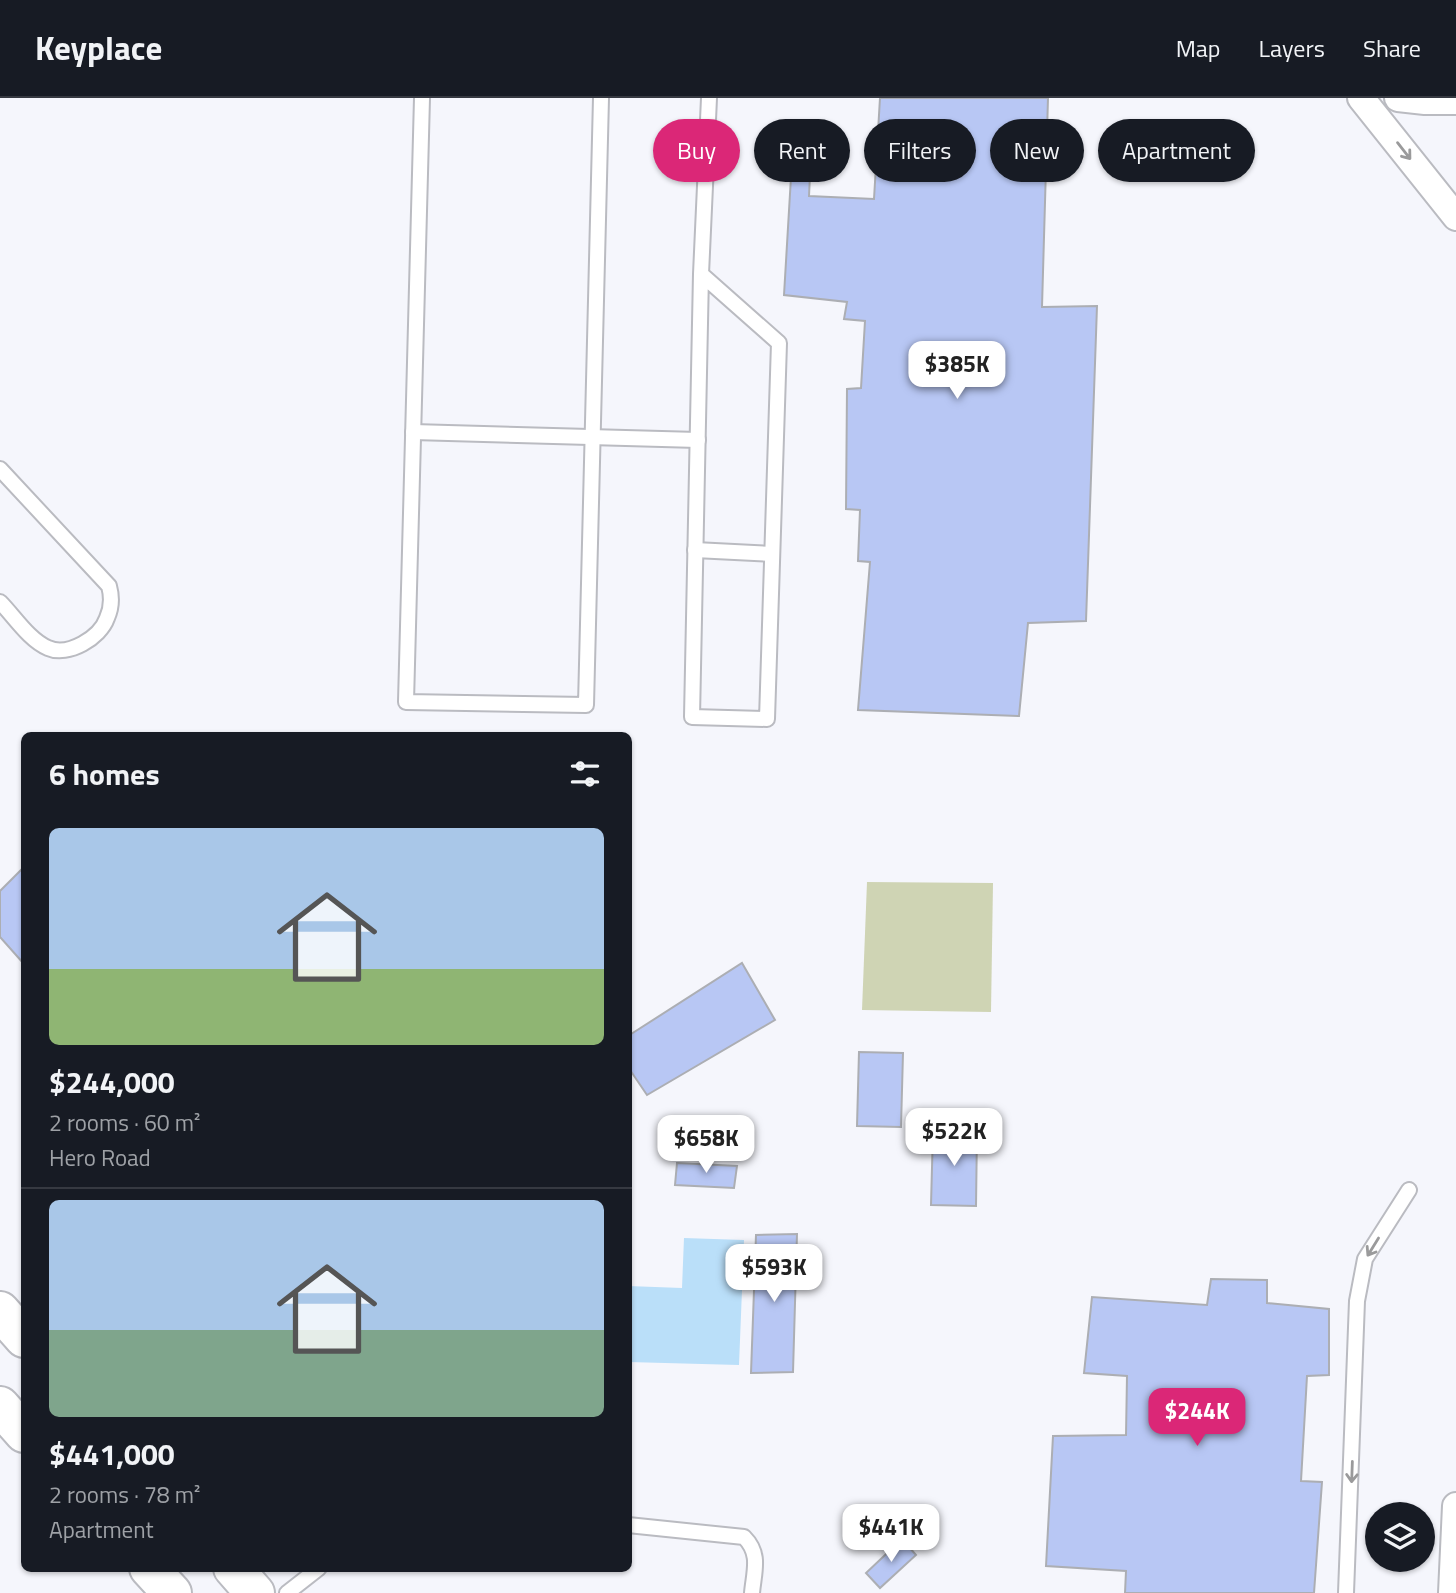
<!DOCTYPE html>
<html lang="en">
<head>
<meta charset="utf-8">
<style>
  body { margin:0; font-family:"Titillium Web",sans-serif; background:#20242c; color:#f1f3f6; height:100vh; display:flex; flex-direction:column; font-size:26px; white-space:nowrap }
  * { box-sizing:border-box; margin:0 }
  p { font-size:23px; color:#9ea1a6 }
  .icon { flex:none; width:38px; height:38px; fill:none; stroke:currentColor; stroke-width:2; stroke-linecap:round; stroke-linejoin:round }
  .map { position:relative; flex:1; overflow:hidden }
  .sheet { position:absolute; left:21px; top:634px; width:611px; height:840px; display:flex; flex-direction:column; background:#171b24; border-radius:10px; box-shadow:0 2px 5px #0004 }
  .sheet>* { flex:none }
  .top-card { position:absolute; left:653px; top:21px; width:665px; height:63px; display:flex; gap:14px }
  .fabs { position:absolute; left:1365px; top:1404px; display:grid; gap:14px }
  .fabs a { display:grid; place-items:center; width:70px; height:70px; border-radius:50%; background:#171b24; box-shadow:0 2px 5px #0004; font-size:35px }
  .price { position:absolute; translate:-50% -60px; padding:0 16px; border-radius:14px; background:#fff; color:#222; font-size:23px; line-height:46px; filter:drop-shadow(0 2px 4px #0008) }
  .price::after { content:''; position:absolute; left:50%; top:42px; width:21px; height:16px; margin-left:-10px; background:inherit; clip-path:polygon(0 0,100% 0,50% 100%) }
  .price.active { background:#db2777; color:#fff }
  ul { padding:0; list-style:none }
  li { display:grid; align-content:center; gap:14px; height:371px; padding:0 28px }
  li+li { border-top:2px solid #363941 }
  li span { display:grid; place-items:center; height:217px; border-radius:10px; color:#555 }
  li>.icon { margin-inline-start:auto }
  span .icon { width:126px; height:126px; fill:#fffc; stroke-width:1 }
  li b { font-size:30px }
  h2 { display:flex; justify-content:space-between; align-items:center; height:84px; padding:0 28px; font-size:30px }
  .chip { padding:0 24px; border-radius:32px; background:#171b24; box-shadow:0 2px 5px #0004; font-size:24px; line-height:63px }
  .chip.active { background:#db2777; color:#fff }
  header { display:flex; align-items:center; gap:42px; box-sizing:border-box; height:98px; padding:0 35px; background:#171b24; border-bottom:2px solid #363941 }
  header strong { font-size:33px }
  nav { display:flex; gap:38px; margin-inline-start:auto; font-size:24px }
  .map>svg:first-child { display:block }
  .green { fill:#cfd4b4 }
  .water { fill:#badff9 }
  .building { fill:#b8c7f4; stroke:#acaeb3; stroke-width:2 }
  .lines { fill:none; stroke-linecap:round; stroke-linejoin:round }
  .lane-casing { stroke:#babbc1; stroke-width:18 }
  .street-casing { stroke:#babbc1; stroke-width:30 }
  .primary-casing { stroke:#babbc1; stroke-width:42 }
  .lane { stroke:#fff; stroke-width:14 }
  .street { stroke:#fff; stroke-width:26 }
  .primary { stroke:#fff; stroke-width:38 }
  .oneway { stroke:#9a9a9b }
</style>
</head>
<body>
<header>
<strong>Keyplace</strong>
<nav><a>Map</a><a>Layers</a><a>Share</a></nav>
</header>
<div class="map">
<svg width="1456" height="1495" viewBox="0 0 1456 1495">
  <rect width="100%" height="100%" fill="#f5f6fc"/>
  <path class="green" d="M867 784 993 785 991 914 862 912Z"/>
  <path class="water" d="M684 1140 744 1142 739 1267 628 1264V1188L682 1190Z"/>
  <g class="building">
    <path d="M880 0H1048L1042 209 1097 208 1086 523 1028 525 1019 618 858 612 870 464 858 463 860 412 846 411 847 291 861 290 865 223 844 221 847 204 784 197 791 79 810 77 809 98 874 101Z"/>
    <path d="M24 769V866L0 839V793Z"/>
    <path d="M742 865 775 922 647 997 628 969V938Z"/>
    <path d="M859 954 903 955 901 1029 857 1028Z"/>
    <path d="M933 1033H977L976 1108 931 1107Z"/>
    <path d="M677 1065 737 1068 734 1090 675 1087Z"/>
    <path d="M797 1136 793 1274 751 1275 756 1137Z"/>
    <path d="M1211 1181 1267 1182V1205L1329 1211V1277L1307 1278 1301 1383 1322 1384 1314 1495H1125L1126 1473 1046 1468 1053 1338 1126 1337 1127 1278 1084 1275 1092 1199 1207 1207Z"/>
    <path d="M902 1441 916 1457 880 1490 866 1475Z"/>
  </g>
  <g class="lines">
    <defs>
      <g id="lane">
        <path d="M422 0 406 604 586 607 601 0"/>
        <path d="M701 176 779 245 767 621 692 619 701 176 709 0"/>
        <path d="M413 334 698 342"/>
        <path d="M0 371 109 488C112 499 112 509 107 520 100 540 68 559 48 550 29 542 14 518 0 504"/>
        <path d="M695 452 772 456"/>
        <path d="M628 1427 744 1439C761 1456 754 1473 752 1495"/>
        <path d="M287 1495 319 1470"/>
        <path d="M1346 1495 1357 1203 1365 1161 1409 1092"/>
      </g>
      <g id="street">
        <path d="M1361 0 1456 119"/>
        <path d="M1398 0 1425 3H1456"/>
        <path d="M1452 1495 1456 1408"/>
      </g>
      <g id="primary">
        <path d="M0 1213 24 1240"/>
        <path d="M0 1308 24 1335"/>
        <path d="M149 1470 172 1495"/>
        <path d="M233 1470 255 1495"/>
      </g>
    </defs>
    <use href="#lane" class="lane-casing"/>
    <use href="#street" class="street-casing"/>
    <use href="#primary" class="primary-casing"/>
    <use href="#lane" class="lane"/>
    <use href="#street" class="street"/>
    <use href="#primary" class="primary"/>
  </g>
  <defs><path id="oneway-shaft" d="M-6 0H5M1.5-3L5.5 0L1.5 3" fill="none" stroke-width="1.6" stroke-linecap="round" stroke-linejoin="round" transform="scale(1.75)"/></defs>
  <g class="oneway">
    <use href="#oneway-shaft" transform="translate(1404 53) rotate(52)"/>
    <use href="#oneway-shaft" transform="translate(1373 1149) rotate(122)"/>
    <use href="#oneway-shaft" transform="translate(1352 1374) rotate(92)"/>
  </g>
</svg>
<div class="fabs">
<a><svg class="icon" aria-label="layers" viewBox="0 0 24 24"><path d="M12 4l9 5-9 5-9-5zM3 14l9 5 9-5"/></svg></a>
</div>
<b class="price" style="left:957px;top:303px">$385K</b>
<b class="price" style="left:954px;top:1070px">$522K</b>
<b class="price" style="left:706px;top:1077px">$658K</b>
<b class="price" style="left:774px;top:1206px">$593K</b>
<b class="price active" style="left:1197px;top:1350px">$244K</b>
<b class="price" style="left:891px;top:1466px">$441K</b>
<div class="top-card">
<a class="chip active">Buy</a>
<a class="chip">Rent</a>
<a class="chip">Filters</a>
<a class="chip">New</a>
<a class="chip">Apartment</a>
</div>
<section class="sheet">
<h2>6 homes<svg class="icon" aria-label="filters" viewBox="0 0 24 24"><path d="M4 7h16M4 17h16"/><circle cx="9" cy="7" r="2"/><circle cx="15" cy="17" r="2"/></svg></h2>
<ul>
<li><span style="background:linear-gradient(#a9c7e8 65%,#8fb573 0)"><svg class="icon" aria-label="home" viewBox="0 0 24 24"><path d="M3 11l9-7 9 7M6 9v11h12V9"/></svg></span><div><b>$244,000</b><p>2 rooms · 60 m²</p><p>Hero Road</p></div></li>
<li><span style="background:linear-gradient(#a9c7e8 60%,#7fa58c 0)"><svg class="icon" aria-label="home" viewBox="0 0 24 24"><path d="M3 11l9-7 9 7M6 9v11h12V9"/></svg></span><div><b>$441,000</b><p>2 rooms · 78 m²</p><p>Apartment</p></div></li>
</ul>
</section>
</div>
</body>
</html>
